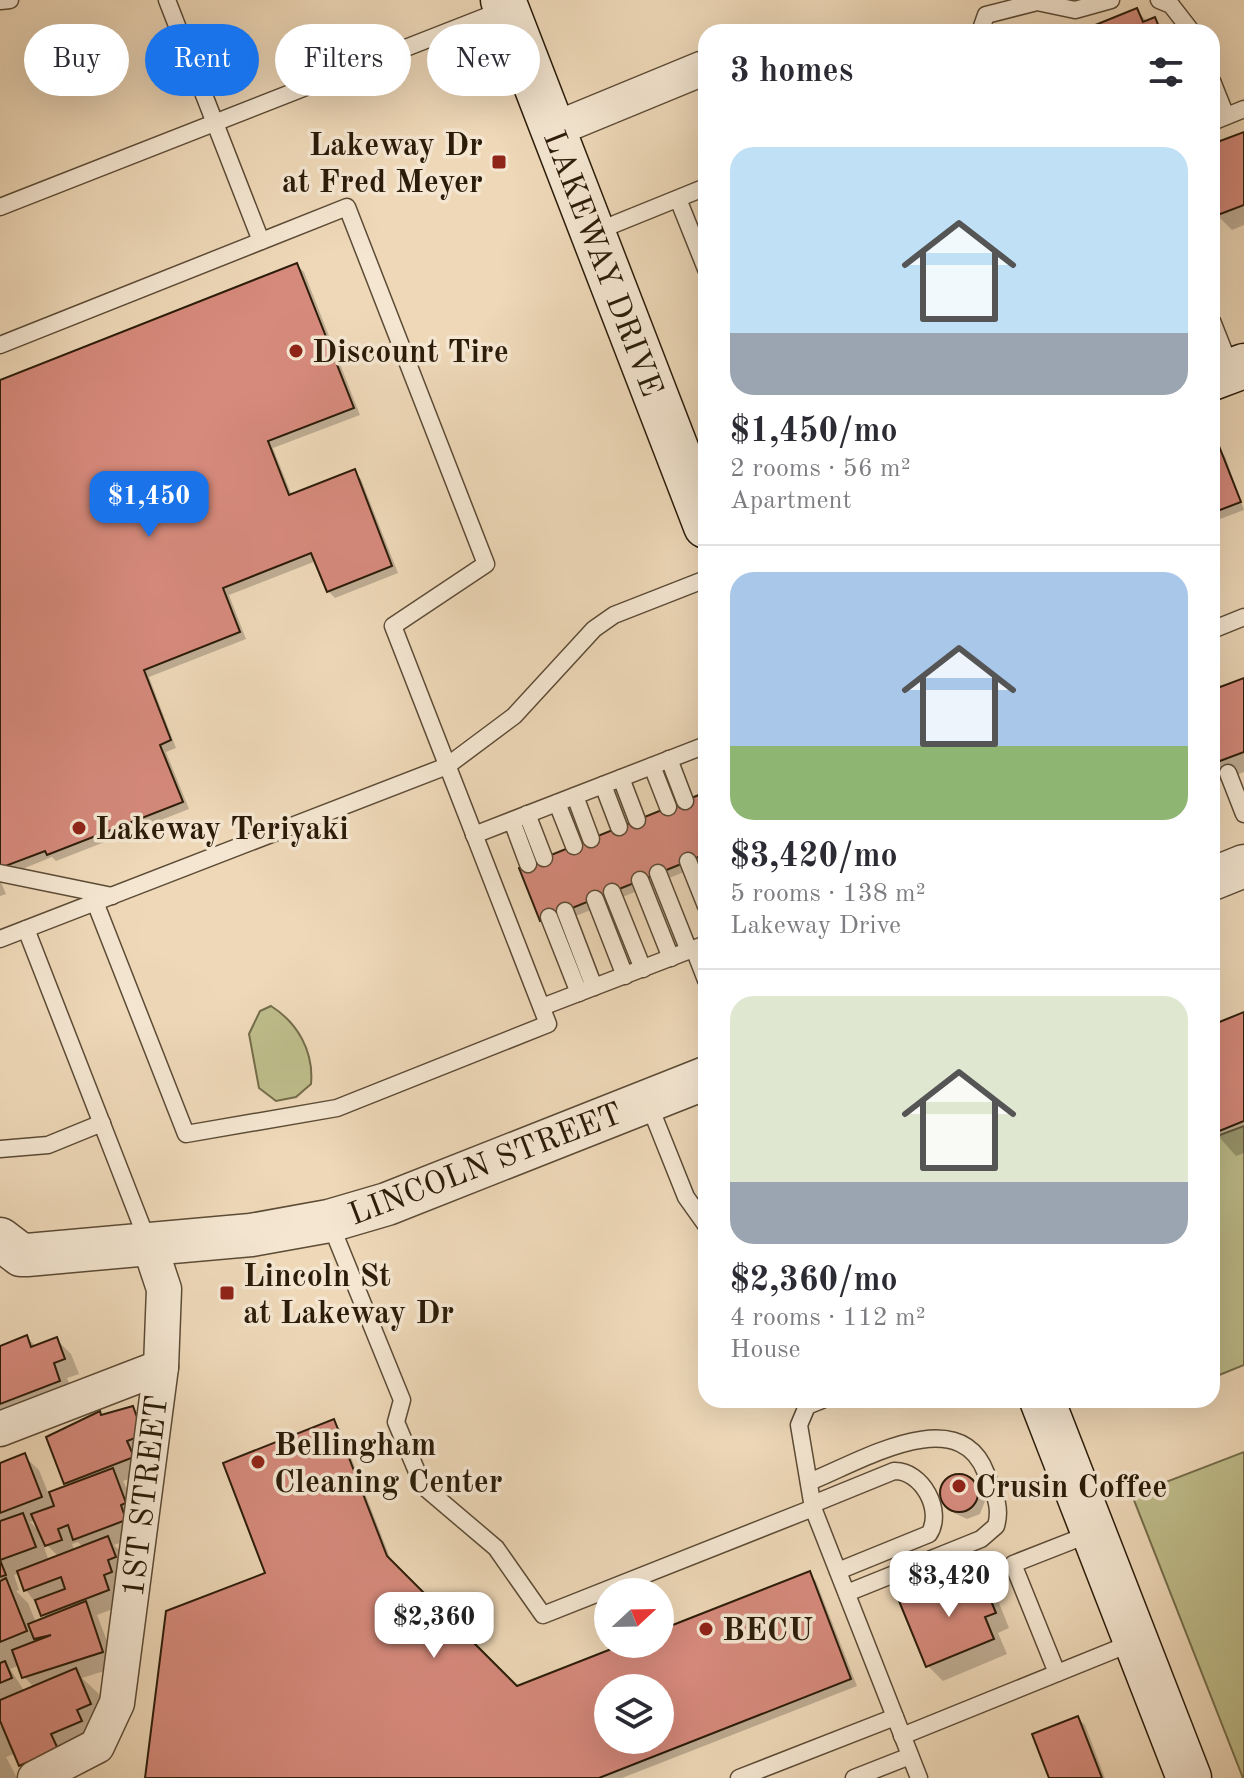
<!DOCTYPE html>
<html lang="en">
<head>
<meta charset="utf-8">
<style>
  body { margin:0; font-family:"Old Standard TT",serif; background:#f2f2f3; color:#2b2b33; height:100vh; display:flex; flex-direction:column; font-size:30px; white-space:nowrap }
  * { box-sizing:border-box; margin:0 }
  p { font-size:26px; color:#7c7c81 }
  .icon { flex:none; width:44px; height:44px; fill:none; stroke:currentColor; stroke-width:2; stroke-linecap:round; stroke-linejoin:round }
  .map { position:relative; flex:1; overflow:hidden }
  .drawer { position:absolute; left:698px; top:24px; width:522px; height:1384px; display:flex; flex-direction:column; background:#fff; border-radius:24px; box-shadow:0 8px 32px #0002 }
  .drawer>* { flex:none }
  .banner { position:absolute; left:24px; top:24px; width:554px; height:72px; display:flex; gap:16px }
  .needle { width:52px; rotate:68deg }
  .tools { position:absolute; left:594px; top:1578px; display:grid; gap:16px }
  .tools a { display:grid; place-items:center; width:80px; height:80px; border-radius:50%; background:#fff; box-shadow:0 8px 32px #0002; font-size:40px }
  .price { position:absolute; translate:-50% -68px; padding:0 18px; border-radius:16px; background:#fff; color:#222; font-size:26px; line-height:52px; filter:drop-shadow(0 2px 4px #0008) }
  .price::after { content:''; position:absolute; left:50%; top:48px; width:24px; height:18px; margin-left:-12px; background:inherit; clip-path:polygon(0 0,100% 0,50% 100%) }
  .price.current { background:#1a73e8; color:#fff }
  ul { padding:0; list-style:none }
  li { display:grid; align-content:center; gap:16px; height:424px; padding:0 32px }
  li+li { border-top:2px solid #e1e1e2 }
  li span { display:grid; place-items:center; height:248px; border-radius:24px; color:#555 }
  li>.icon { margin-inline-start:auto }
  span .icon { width:144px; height:144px; fill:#fffc; stroke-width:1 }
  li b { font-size:34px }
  h2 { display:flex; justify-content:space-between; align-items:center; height:96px; padding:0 32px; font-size:34px }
  .pill { padding:0 28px; border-radius:36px; background:#fff; box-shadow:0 8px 32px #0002; font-size:28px; line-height:72px }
  .pill.current { background:#1a73e8; color:#fff }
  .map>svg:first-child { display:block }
  .green { fill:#bebd8b; stroke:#746c4a; stroke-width:2 }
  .shadow { fill:#0003; fill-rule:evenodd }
  .building { fill:#d68a7c; stroke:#2b1c09; stroke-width:2; fill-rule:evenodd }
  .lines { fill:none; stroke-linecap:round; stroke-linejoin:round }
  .service-casing { stroke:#5c4b35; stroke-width:19 }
  .minor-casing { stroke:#5c4b35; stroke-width:37 }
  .tertiary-casing { stroke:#5c4b35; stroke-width:45 }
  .secondary-casing { stroke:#2b1c09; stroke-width:47 }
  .service { stroke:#f4e6d1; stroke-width:16 }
  .minor { stroke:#f4e6d1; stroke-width:34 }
  .tertiary { stroke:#f4e6d1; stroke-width:42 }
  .secondary { stroke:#f4e6d1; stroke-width:44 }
  .poi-dot { fill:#8f2418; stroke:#f4e6d1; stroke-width:3 }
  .labels { text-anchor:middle; stroke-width:7; stroke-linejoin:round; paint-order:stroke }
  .poi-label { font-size:32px; font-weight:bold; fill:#2b1c09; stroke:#f4e6d1; text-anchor:start }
  .street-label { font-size:32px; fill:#2b1c09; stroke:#f4e6d1 }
</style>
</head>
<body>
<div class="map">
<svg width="1244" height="1778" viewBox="0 0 1244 1778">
  <rect width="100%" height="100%" fill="#eed8b8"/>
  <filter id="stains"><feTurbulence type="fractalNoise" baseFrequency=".0025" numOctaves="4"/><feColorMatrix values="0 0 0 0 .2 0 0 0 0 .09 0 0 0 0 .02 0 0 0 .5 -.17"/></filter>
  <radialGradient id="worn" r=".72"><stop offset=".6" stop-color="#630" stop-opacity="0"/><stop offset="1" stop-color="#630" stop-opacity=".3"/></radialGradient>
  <g class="green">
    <path d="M271 1006C298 1023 314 1052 311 1084L296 1097 276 1101 259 1088 249 1034 260 1011Z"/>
    <path d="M1244 1126V1365L1212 1378V1138Z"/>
    <path d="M1244 1452V1778H1243L1132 1495Z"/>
  </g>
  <g class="shadow">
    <path d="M1137 11 1148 22 1155 20 1167 32H1083Z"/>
    <path d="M1244 134V225L1232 230 1217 215 1212 203V147Z"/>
    <path d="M297 265 304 272 360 415 273 448 292 496 354 472 361 479 398 573 335 598 328 591 316 561 229 595 246 639 149 677 176 748 166 752 189 809 56 861 52 857 0 878V382Z"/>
    <path d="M1218 449 1225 456 1244 510 1212 522V451Z"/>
    <path d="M1212 590 1220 611 1212 614Z"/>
    <path d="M1244 680V772L1212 785V692Z"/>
    <path d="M706 794V863L549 927 542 920Z"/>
    <path d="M0 880 6 894 0 896Z"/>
    <path d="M1244 1014V1153L1236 1156 1212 1129V1027Z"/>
    <path d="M27 1337 36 1347 56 1339 71 1354 79 1374 67 1378 74 1396 0 1411V1348Z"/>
    <path d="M132 1408 147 1424V1472L123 1481 140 1518V1535L114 1545 123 1554V1605L97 1615 117 1667 82 1678 98 1693 112 1726 34 1778 21 1764 16 1753 6 1757 17 1778H0V1725L6 1731 0 1716V1465L24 1456 39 1470 49 1495 70 1486 66 1483 100 1413 103 1417ZM36 1520 42 1534 30 1522ZM41 1539 59 1557 49 1561ZM78 1542 84 1548 75 1551 72 1544ZM20 1573 26 1590 47 1619 36 1623 28 1603 16 1591 19 1590 14 1575ZM20 1665 24 1677 35 1688 25 1692 10 1669Z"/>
    <path d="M333 1422 340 1429 393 1565 517 1688 629 1644H660V1632L809 1574 816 1581 857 1686 622 1778H147L268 1574ZM608 1688H660V1740H608Z"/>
    <path d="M959 1474 980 1488 985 1501 980 1514 967 1519 954 1513 941 1493 946 1479Z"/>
    <path d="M967 1575 999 1603 1009 1628 998 1633 1007 1654 943 1681 928 1666Z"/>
    <path d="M1078 1718 1085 1725 1105 1778H1051Z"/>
  </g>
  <g class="building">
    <path d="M1137 8 1143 22 1155 17 1161 32H1078Z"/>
    <path d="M1244 132V205L1215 216 1212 144Z"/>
    <path d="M297 263 354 408 268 441 289 495 355 469 392 566 327 592 311 553 223 588 240 632 144 670 171 740 160 745 183 802 47 855 45 851 0 868V380Z"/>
    <path d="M1219 446 1241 502 1212 513V449Z"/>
    <path d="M1244 678V752L1212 764V690Z"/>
    <path d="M706 792V854L540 921 519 868Z"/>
    <path d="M1244 1012V1121L1212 1134V1025Z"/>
    <path d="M27 1335 31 1347 57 1337 65 1359 54 1363 60 1381 0 1404V1346Z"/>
    <path d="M133 1406 138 1420 135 1438 127 1441 134 1457 64 1484 46 1437 100 1411 101 1415Z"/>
    <path d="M334 1419 387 1556 517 1686 624 1644H660V1630L810 1571 851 1679 599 1778H145L166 1611 265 1573 223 1463ZM608 1688H660V1740H608Z"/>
    <path d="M25 1453 42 1497 0 1513V1463Z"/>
    <path d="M113 1468 126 1503 121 1505 126 1520 73 1540 68 1525 58 1529 62 1540 45 1546 31 1514 54 1506 49 1492Z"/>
    <circle cx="959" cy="1493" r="19"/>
    <path d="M23 1513 36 1547 0 1560 6 1575 0 1577V1521Z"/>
    <path d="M108 1536 116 1557 108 1560 112 1572 104 1575 109 1590 41 1616 35 1600 65 1589 61 1577 24 1591 17 1571Z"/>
    <path d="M968 1573 974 1590 985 1586 996 1613 985 1617 994 1639 926 1667 899 1601Z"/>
    <path d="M6 1578 27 1631 0 1642V1581Z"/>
    <path d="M86 1601 103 1652 22 1678 12 1650 51 1635 34 1639 28 1624Z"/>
    <path d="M5 1661 12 1678 0 1683V1663Z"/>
    <path d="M76 1668 91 1704 77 1710 82 1721 51 1734 58 1749 19 1766 0 1721V1700Z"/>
    <path d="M1078 1716 1102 1778H1049L1032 1734Z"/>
  </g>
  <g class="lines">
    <defs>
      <g id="service">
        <path d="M167 0 261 241"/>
        <path d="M1159 0 1171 5 1192 32"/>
        <path d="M0 1 10 0"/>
        <path d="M980 32 986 15 1037 2 1075 10 1111 0"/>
        <path d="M1212 81 1226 116"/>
        <path d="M1212 122 1244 109"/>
        <path d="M678 199 706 269"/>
        <path d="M0 207 505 9"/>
        <path d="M595 232 706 187"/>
        <path d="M1212 321 1231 369"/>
        <path d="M0 345 347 207 486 564 393 626 548 1024 337 1108 186 1134 95 902"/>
        <path d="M1212 630 1244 617"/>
        <path d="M669 759 685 801"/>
        <path d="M652 766 668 807"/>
        <path d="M1228 773 1244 814"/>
        <path d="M621 778 637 820"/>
        <path d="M603 785 619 827"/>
        <path d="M575 796 591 839"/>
        <path d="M557 803 574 846"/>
        <path d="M527 814 544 858"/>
        <path d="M512 821 528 864"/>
        <path d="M474 835 706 745"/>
        <path d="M688 861 706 906"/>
        <path d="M0 873 112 896"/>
        <path d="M658 873 689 951"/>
        <path d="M640 880 671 958"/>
        <path d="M612 892 643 969"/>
        <path d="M595 899 625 976"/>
        <path d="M565 911 594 987"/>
        <path d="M549 917 579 993"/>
        <path d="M26 929 148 1242"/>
        <path d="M0 939 447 766 514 716 594 629 614 615 706 579"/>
        <path d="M694 949 706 980"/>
        <path d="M542 1007 706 944"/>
        <path d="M648 1102 686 1197 706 1225"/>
        <path d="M0 1149 48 1145 102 1123"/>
        <path d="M330 1223 402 1400 396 1422 423 1486 496 1548 543 1615 813 1508 799 1425 807 1406 822 1400"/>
        <path d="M809 1482C858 1463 958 1400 986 1473 993 1491 1002 1506 996 1526L981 1539 847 1593"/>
        <path d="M813 1504 894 1471C922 1470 944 1511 929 1534L838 1571"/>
        <path d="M813 1508 919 1778"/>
        <path d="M1057 1673 1013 1564 1092 1533"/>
        <path d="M902 1736 1134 1642"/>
        <path d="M739 1778 895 1717"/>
        <path d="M854 1778 910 1756"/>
      </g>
      <g id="minor">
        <path d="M553 130 701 69"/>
        <path d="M0 1429 161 1367"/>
        <path d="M35 1778 97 1746 117 1703 161 1367 164 1289 149 1244"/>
      </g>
      <g id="tertiary">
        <path d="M1212 879 1244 866"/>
        <path d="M0 1239 21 1255H27L251 1235 329 1221 387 1204 706 1078"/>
      </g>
      <g id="secondary">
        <path d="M503 0 706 526"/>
        <path d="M1212 378 1244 366"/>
        <path d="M1042 1400 1189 1778"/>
      </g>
    </defs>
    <use href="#service" class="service-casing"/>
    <use href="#minor" class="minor-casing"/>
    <use href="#tertiary" class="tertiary-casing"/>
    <use href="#secondary" class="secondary-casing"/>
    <use href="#service" class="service"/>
    <use href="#minor" class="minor"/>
    <use href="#tertiary" class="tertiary"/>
    <use href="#secondary" class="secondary"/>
  </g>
  <g class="poi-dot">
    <rect x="491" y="154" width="16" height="16" rx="4"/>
    <circle cx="296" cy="351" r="8"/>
    <circle cx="79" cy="828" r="8"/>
    <rect x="219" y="1285" width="16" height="16" rx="4"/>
    <circle cx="258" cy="1462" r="8"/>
    <circle cx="959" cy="1486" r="8"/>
    <circle cx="706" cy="1629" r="8"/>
  </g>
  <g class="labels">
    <g class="poi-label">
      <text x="483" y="155" text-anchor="end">Lakeway Dr<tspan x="483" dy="37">at Fred Meyer</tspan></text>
      <text x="312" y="362">Discount Tire</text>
      <text x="95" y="839">Lakeway Teriyaki</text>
      <text x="243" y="1286">Lincoln St<tspan x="243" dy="37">at Lakeway Dr</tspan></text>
      <text x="274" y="1455">Bellingham<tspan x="274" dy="37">Cleaning Center</tspan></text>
      <text x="975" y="1497">Crusin Coffee</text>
      <text x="722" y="1640">BECU</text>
    </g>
    <g class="street-label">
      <text transform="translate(604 263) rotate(69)" y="11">LAKEWAY DRIVE</text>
      <text transform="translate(485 1163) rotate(-21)" y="11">LINCOLN STREET</text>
      <text transform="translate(144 1496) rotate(-83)" y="11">1ST STREET</text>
    </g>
  </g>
  <rect width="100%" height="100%" filter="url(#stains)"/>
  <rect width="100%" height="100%" fill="url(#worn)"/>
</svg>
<div class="tools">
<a><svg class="needle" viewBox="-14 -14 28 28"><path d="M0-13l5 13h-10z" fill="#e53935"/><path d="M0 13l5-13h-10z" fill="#7c7c81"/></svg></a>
<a><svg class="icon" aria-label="layers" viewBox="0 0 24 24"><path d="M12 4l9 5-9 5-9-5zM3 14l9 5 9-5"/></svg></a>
</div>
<b class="price current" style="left:149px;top:539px">$1,450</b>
<b class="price" style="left:949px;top:1619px">$3,420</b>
<b class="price" style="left:434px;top:1660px">$2,360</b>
<div class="banner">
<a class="pill">Buy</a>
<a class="pill current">Rent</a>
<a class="pill">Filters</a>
<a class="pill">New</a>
</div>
<section class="drawer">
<h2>3 homes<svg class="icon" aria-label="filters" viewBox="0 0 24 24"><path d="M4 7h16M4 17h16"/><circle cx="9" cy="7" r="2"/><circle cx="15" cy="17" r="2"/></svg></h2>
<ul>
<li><span style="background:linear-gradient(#bfe0f5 75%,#9aa5b1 0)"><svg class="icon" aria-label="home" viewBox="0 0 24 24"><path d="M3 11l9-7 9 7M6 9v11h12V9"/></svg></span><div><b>$1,450/mo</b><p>2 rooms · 56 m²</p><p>Apartment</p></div></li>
<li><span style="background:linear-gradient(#a9c7e8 70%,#8fb573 0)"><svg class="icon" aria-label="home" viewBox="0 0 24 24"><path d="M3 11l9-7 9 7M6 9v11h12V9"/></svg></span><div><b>$3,420/mo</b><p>5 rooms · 138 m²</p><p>Lakeway Drive</p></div></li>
<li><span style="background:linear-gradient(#dfe7d0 75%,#9aa5b1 0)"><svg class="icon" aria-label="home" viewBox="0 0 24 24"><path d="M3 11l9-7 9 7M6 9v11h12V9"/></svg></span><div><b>$2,360/mo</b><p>4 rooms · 112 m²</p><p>House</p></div></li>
</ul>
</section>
</div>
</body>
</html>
